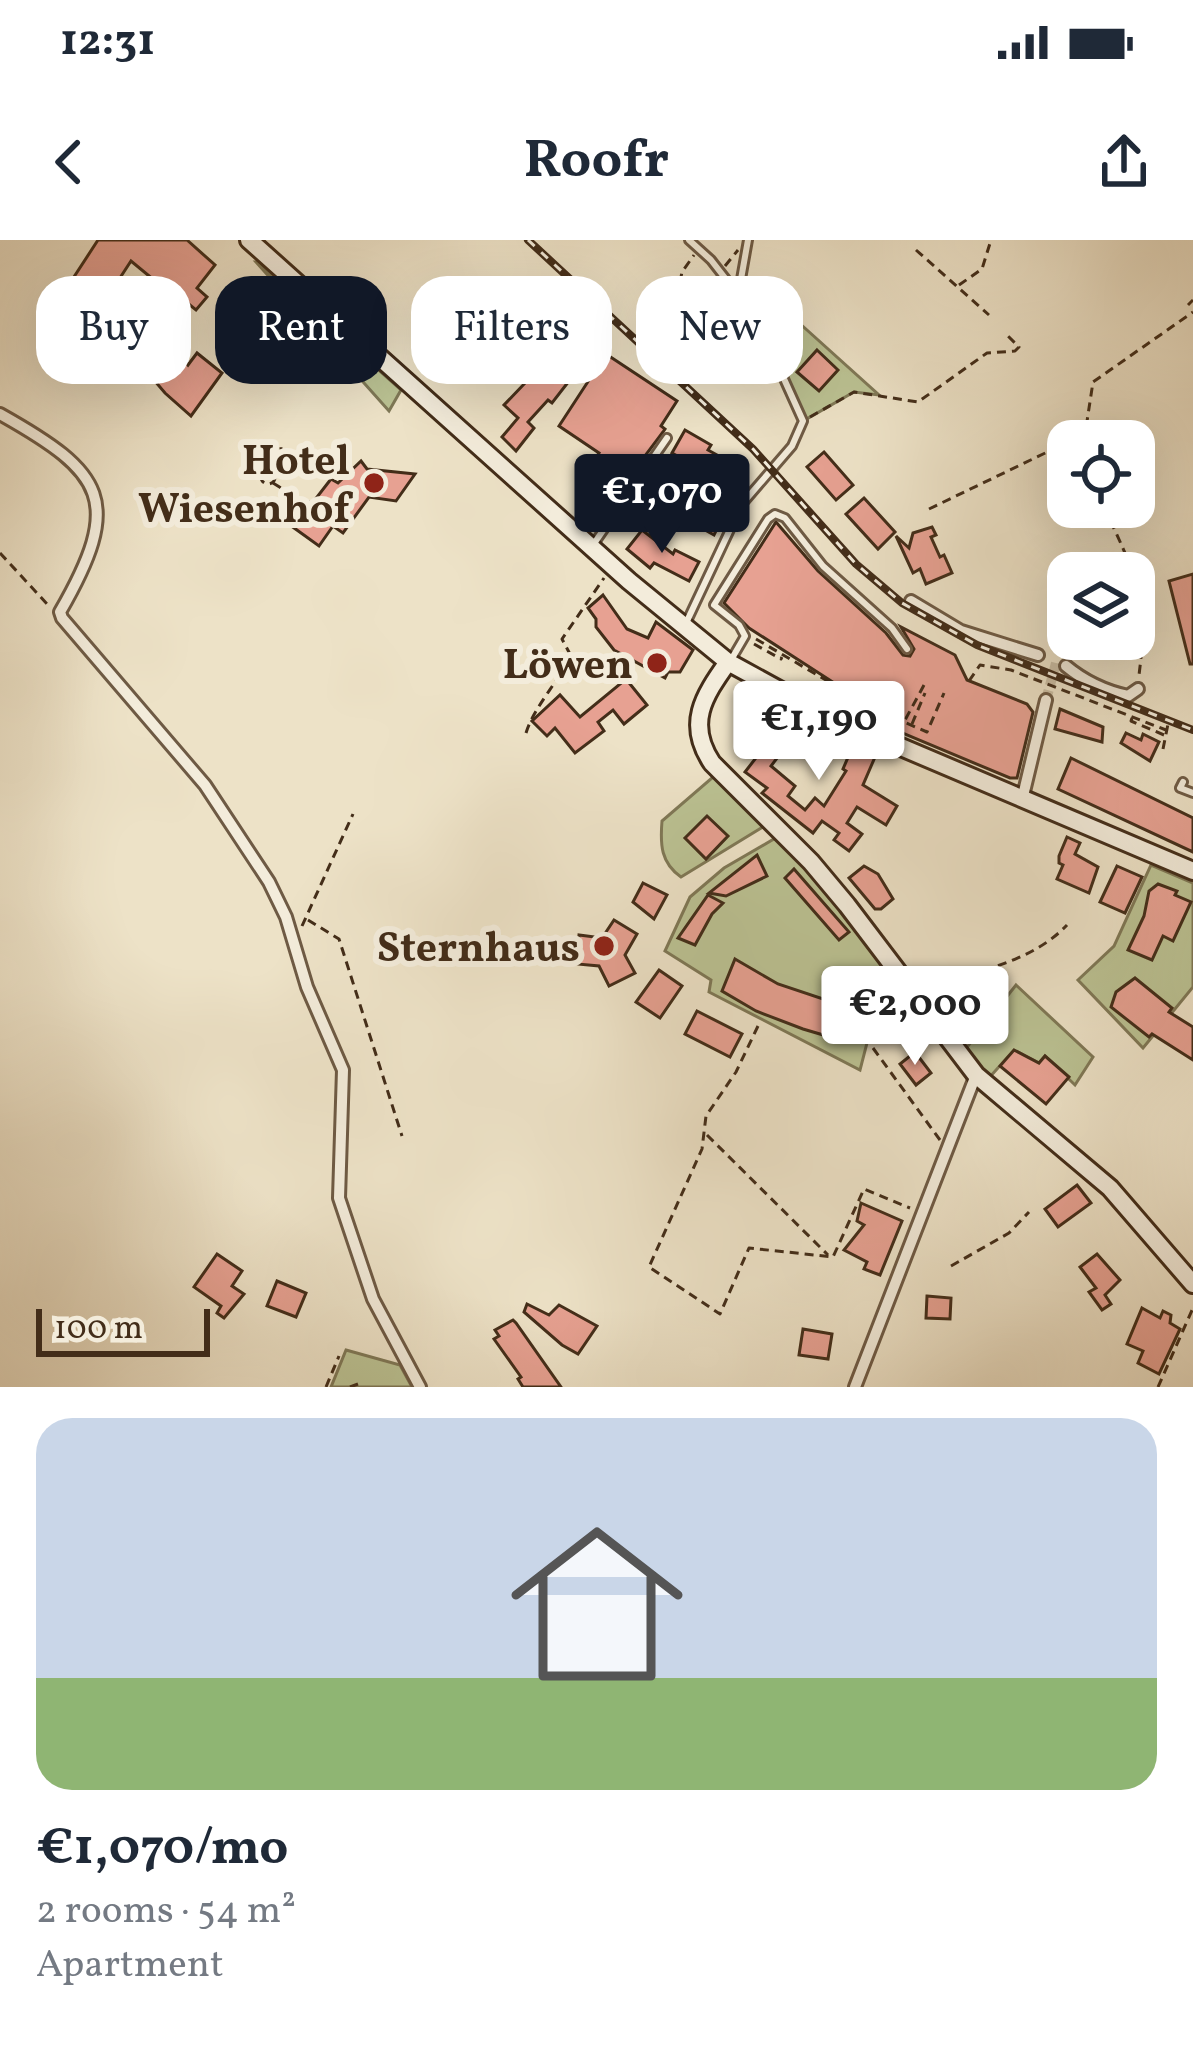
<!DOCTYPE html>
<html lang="en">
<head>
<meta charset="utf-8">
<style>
  body { margin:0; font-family:Vollkorn,serif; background:#f2f2f3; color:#1f2937; height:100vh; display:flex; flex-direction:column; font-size:45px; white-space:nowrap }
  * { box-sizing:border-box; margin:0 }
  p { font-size:39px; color:#747a83 }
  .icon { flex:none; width:66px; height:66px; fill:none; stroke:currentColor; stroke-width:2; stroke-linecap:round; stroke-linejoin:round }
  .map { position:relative; height:1147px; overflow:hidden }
  .side { display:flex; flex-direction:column; background:#fff; flex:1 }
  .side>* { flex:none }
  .guide { position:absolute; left:36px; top:36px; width:1122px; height:108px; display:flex; gap:24px }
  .tools { position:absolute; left:1047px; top:180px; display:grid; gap:24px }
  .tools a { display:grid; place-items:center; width:108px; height:108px; border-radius:24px; background:#fff; box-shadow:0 12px 48px #0002; font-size:60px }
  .scale { position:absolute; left:36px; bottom:30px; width:174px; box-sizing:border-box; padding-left:12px; border:6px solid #432d19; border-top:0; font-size:33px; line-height:42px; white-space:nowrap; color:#432d19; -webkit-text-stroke:9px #f3ecdb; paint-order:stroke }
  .price { position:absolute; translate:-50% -102px; padding:0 27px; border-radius:12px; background:#fff; color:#222; font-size:39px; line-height:78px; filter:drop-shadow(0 3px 6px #0008) }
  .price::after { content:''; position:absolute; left:50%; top:72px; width:36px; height:27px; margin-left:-18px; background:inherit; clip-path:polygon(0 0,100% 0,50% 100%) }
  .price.active { background:#111827; color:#fff }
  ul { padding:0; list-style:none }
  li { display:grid; align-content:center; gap:24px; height:636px; padding:0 36px }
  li+li { border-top:3px solid #e0e1e3 }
  li span { display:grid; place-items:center; height:372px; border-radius:36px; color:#555 }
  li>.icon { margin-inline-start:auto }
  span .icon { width:216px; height:216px; fill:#fffc; stroke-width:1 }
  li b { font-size:51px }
  .pill { padding:0 42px; border-radius:36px; background:#fff; box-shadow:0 12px 48px #0002; font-size:42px; line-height:108px }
  .pill.active { background:#111827; color:#fff }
  .status { display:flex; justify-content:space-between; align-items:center; height:84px; padding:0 60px; background:#fff; direction:ltr }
  .status svg { height:33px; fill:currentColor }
  header { display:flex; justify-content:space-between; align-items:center; height:156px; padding:0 36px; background:#fff; font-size:54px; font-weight:700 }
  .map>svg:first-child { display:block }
  .green { fill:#bbc293; stroke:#7f7856; stroke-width:3 }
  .building { fill:#e7a192; stroke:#432d19; stroke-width:3 }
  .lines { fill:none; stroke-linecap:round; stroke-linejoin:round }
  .street-tunnel { stroke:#cbbea4; stroke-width:10; stroke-dasharray:10 5; stroke-linecap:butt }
  .lane-casing { stroke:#6e5a44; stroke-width:12 }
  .street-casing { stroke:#6e5a44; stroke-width:16 }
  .secondary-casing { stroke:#432d19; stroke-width:22 }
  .path { stroke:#432d19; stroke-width:3; stroke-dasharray:9 6; stroke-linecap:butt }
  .lane { stroke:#f3ecdb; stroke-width:6 }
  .street { stroke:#f3ecdb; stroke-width:10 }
  .secondary { stroke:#f3ecdb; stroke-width:16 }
  .rail-casing { stroke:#432d19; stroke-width:8 }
  .rail { stroke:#f3ecdb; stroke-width:3; stroke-dasharray:9; stroke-linecap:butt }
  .poi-dot { fill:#8f2418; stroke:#f3ecdb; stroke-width:4.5 }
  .labels { text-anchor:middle; stroke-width:12; stroke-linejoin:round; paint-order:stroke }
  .poi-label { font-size:42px; font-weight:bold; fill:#432d19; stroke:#f3ecdb; text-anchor:end }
</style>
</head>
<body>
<div class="status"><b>12:31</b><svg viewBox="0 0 49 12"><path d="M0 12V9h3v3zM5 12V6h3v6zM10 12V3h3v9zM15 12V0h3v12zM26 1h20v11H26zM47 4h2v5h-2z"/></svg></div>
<header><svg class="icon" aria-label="back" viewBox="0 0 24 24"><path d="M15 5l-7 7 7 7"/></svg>Roofr<svg class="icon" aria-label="share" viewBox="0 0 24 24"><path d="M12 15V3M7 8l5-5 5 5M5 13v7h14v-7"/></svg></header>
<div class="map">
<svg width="1193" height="1147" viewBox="0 0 1193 1147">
  <rect width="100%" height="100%" fill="#ede2c7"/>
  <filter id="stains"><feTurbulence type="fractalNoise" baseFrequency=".00167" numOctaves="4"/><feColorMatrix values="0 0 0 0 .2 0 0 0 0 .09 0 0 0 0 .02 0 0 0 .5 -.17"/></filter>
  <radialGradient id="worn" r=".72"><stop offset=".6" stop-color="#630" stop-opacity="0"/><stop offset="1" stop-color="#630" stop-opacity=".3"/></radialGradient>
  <g class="green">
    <path d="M256 22H257L401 150 389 171Z"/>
    <path d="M787 72 879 155 854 152 803 181 764 91Z"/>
    <path d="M720 531 771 582 681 637C661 623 660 605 662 581Z"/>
    <path d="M779 596 892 727 885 733 860 830 709 752 711 740 665 711 690 657 724 628Z"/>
    <path d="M1151 625 1193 643V747L1143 808 1078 740 1114 706Z"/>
    <path d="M1016 745 1093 817 1075 845 1045 816 1039 823 1014 810 988 839 964 811Z"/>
    <path d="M346 1110 400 1125 412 1147H331Z"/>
  </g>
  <g class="building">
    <path d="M98 0H187L215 25 197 48 207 57 196 70 185 61 183 64 131 21 103 64 70 43Z"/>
    <path d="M708 40 748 83 717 106 691 86 698 79 682 65Z"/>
    <path d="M130 58 188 125 197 113 222 133 191 176 165 153 103 80Z"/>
    <path d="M754 100 766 116 750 132 736 118Z"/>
    <path d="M543 110 576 132 552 163 548 160 528 182 534 188 516 211 502 197 518 178 504 165 526 142 528 136 523 132Z"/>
    <path d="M817 110 838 130 819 151 797 132Z"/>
    <path d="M606 114 677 161 661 186 665 189 663 192 609 264 579 244 599 213 559 186Z"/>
    <path d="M685 190 711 205 708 210 746 231 714 295 669 270 661 284 641 273 661 238 690 254 703 230 672 213Z"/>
    <path d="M824 212 853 245 836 260 807 227Z"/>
    <path d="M361 221 367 229 415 234 396 261 369 257 343 293 333 286 319 306 290 285 303 264 314 261 331 239 338 243Z"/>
    <path d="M864 258 895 292 878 309 846 274Z"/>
    <path d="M776 282 818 331 886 393 903 415 910 416 914 409 901 387 955 415 967 440 1027 464 1033 472 1017 538H1010L864 477 869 459 858 474 840 462 839 446 749 388 724 363Z"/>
    <path d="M932 287 936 295 931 297 940 317 944 315 952 333 926 344 920 329 913 333 896 296 909 308 913 293Z"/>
    <path d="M642 290 673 314 675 310 699 322 689 341 654 323 650 328 627 309Z"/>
    <path d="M1193 334V424H1190L1169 341Z"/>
    <path d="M603 355 627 389 648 398 656 382 693 410 680 432H668L665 438 614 410 596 387V379L588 368Z"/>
    <path d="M626 439 647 465 624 484 613 470 598 482 604 491 575 513 555 488 547 496 532 481 560 455 580 477Z"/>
    <path d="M1060 469 1103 487 1102 502 1055 489Z"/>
    <path d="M771 478 778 484 782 478 805 497 812 487 836 504 821 525 793 504 784 509 771 526 795 546 788 556 805 570 815 558 824 566 846 531 843 529 852 508 875 517 863 545 897 566 886 585 857 567 847 583 862 594 849 611 834 600 839 593 822 581 813 593 762 553 767 548 745 532 769 501 759 493Z"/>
    <path d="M1126 493 1141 500 1143 494 1159 502 1150 521 1121 503Z"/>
    <path d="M1071 518 1193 578V612L1058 549Z"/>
    <path d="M707 576 728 596 706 619 685 598Z"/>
    <path d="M1067 597 1080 603 1075 614 1098 627 1089 653 1057 639 1063 625 1059 623V616Z"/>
    <path d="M757 615 767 636 726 656 709 653Z"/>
    <path d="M864 626 878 634 893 659 881 669H875L849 638Z"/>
    <path d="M1117 626 1142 637 1125 673 1100 662Z"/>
    <path d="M794 629 849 692 839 700 785 638Z"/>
    <path d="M643 643 667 655 654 679 633 662Z"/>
    <path d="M1158 644 1177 651 1175 655 1191 662 1173 701 1163 696 1152 720 1128 710 1144 676 1149 651Z"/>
    <path d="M708 655 723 663 712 674 695 705 678 698Z"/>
    <path d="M614 680 637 694 625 715 635 733 609 746 599 726 577 724 579 695 602 698Z"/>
    <path d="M735 719 778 744 853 769 856 756 870 760 862 798 838 795 837 799 803 789 756 771 722 751Z"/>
    <path d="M659 730 682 746 660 778 636 762Z"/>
    <path d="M1135 738 1172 768 1169 772 1193 787V820L1152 794 1149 797 1111 767 1116 752Z"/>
    <path d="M971 757 985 778 965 791 951 770Z"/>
    <path d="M697 771 742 794 730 817 685 794Z"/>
    <path d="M1014 810 1039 823 1045 816 1069 837 1046 864 1000 826Z"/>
    <path d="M915 812 931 833 916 845 900 824Z"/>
    <path d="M1077 945 1091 963 1058 987 1045 969Z"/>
    <path d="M861 963 902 981 880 1035 864 1029 867 1022 844 1010 864 985 857 981Z"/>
    <path d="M217 1014 242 1031 232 1046 244 1054 224 1078 217 1073 221 1066 194 1047Z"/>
    <path d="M1097 1014 1120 1040 1105 1055 1111 1064 1102 1070 1089 1052 1096 1048 1080 1027Z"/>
    <path d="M277 1041 306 1053 296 1077 267 1066Z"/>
    <path d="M927 1056 951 1058 950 1079 926 1078Z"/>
    <path d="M527 1064 549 1075 559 1065 597 1086 578 1114 562 1105 524 1072Z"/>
    <path d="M1142 1068 1160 1078 1163 1071 1171 1075 1170 1083 1180 1089 1159 1134 1138 1123 1143 1111 1127 1104Z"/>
    <path d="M513 1080 516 1083 561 1147H523L518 1139 521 1137 494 1099 499 1096 495 1090Z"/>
    <path d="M803 1089 832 1094 828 1119 799 1115Z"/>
  </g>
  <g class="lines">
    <path class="street-tunnel" d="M1046 460 1056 423"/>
    <defs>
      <g id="lane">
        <path d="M738 56 748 0"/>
        <path d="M593 305 667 198"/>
        <path d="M687 381 742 264 792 206 803 181 757 79 711 20 689 0"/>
        <path d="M731 420 745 396 739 385 714 365 768 279 775 274 785 278 823 326 892 388 907 409"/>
        <path d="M1183 542 1180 548 1193 553"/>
      </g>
      <g id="street">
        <path d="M0 174C105 233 124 261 60 372L62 378 205 545 269 642 286 677 307 747 343 830 339 958 373 1059 420 1147"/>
        <path d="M911 361 961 391 1038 415"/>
        <path d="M1066 426C1084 441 1105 451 1128 456L1138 449"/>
        <path d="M1022 560 1046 460"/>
        <path d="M855 1147 976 835"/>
      </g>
      <g id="secondary">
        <path d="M249 0 629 341 728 422 821 473 1193 631"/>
        <path d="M728 422C703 457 686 484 712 523L811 622 847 665 976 835 1110 948 1193 1044"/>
      </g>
    </defs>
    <use href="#lane" class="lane-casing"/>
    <use href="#street" class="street-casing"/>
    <use href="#secondary" class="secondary-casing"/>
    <g class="path">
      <path d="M916 10 989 75"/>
      <path d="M725 26 738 10"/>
      <path d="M959 45 982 29 991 0"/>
      <path d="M1188 65 1193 60"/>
      <path d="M647 91 677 57 682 32 694 15"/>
      <path d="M810 177 854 152 918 162 987 113 1015 111 1019 107 1008 96"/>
      <path d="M1071 201 1082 196"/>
      <path d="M1084 201 1093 142 1193 72"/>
      <path d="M279 217 291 211"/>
      <path d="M272 229 281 213V202"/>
      <circle cx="268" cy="237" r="7"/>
      <path d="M242 234 259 237"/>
      <path d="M273 243 306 263"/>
      <path d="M1104 267C1136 336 1149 358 1139 435"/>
      <path d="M929 269 1068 202"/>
      <path d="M0 313 48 365"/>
      <path d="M756 399 836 446"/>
      <path d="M754 404 781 419 782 417"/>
      <path d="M969 441 980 425 1011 430 1166 490"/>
      <path d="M924 445 904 482 927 492 944 453"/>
      <path d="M1132 478 1131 481 1164 495"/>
      <path d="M912 484 925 453"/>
      <path d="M526 493C533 469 559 440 571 416L562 399 604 338"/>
      <path d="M1163 509 1168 484"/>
      <path d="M308 680 339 699 402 896"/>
      <path d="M302 686 353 574"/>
      <path d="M925 743C974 734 1032 722 1067 685"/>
      <path d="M758 786 736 832 706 876 702 909 649 1027 720 1074 749 1008 833 1017 864 949 910 968"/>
      <path d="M873 808 940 900"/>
      <path d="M707 895 828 1015"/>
      <path d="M951 1026 1009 993 1029 972"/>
      <path d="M326 1147 339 1116"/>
      <path d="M350 1147 358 1144"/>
      <path d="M1158 1147 1193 1068"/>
    </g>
    <use href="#lane" class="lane"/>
    <use href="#street" class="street"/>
    <use href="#secondary" class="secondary"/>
    <defs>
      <path id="rail" d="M528 0 753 209 856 324 902 363 977 405 1193 490"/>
    </defs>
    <use href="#rail" class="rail-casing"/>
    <use href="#rail" class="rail"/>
  </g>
  <g class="poi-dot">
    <circle cx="374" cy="243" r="12"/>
    <circle cx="657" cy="423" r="12"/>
    <circle cx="604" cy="706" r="12"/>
  </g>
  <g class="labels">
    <g class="poi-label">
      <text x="350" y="234">Hotel<tspan x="350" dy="48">Wiesenhof</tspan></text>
      <text x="633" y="438">Löwen</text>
      <text x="580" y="721">Sternhaus</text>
    </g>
  </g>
  <rect width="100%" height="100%" filter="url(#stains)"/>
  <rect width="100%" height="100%" fill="url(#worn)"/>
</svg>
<div class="tools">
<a><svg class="icon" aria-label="locate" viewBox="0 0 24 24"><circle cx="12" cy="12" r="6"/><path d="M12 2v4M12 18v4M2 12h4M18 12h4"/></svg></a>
<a><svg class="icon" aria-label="layers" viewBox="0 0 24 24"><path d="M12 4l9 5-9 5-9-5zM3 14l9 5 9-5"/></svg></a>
</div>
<div class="scale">100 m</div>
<b class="price active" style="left:662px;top:316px">€1,070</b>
<b class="price" style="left:819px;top:543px">€1,190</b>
<b class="price" style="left:915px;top:828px">€2,000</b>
<div class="guide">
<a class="pill">Buy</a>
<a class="pill active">Rent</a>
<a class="pill">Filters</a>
<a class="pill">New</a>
</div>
</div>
<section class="side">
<ul>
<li><span style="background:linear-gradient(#c9d6e8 70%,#8fb573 0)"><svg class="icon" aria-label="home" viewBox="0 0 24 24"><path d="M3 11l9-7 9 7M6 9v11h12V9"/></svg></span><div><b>€1,070/mo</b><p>2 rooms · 54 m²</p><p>Apartment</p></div></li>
</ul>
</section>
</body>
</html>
